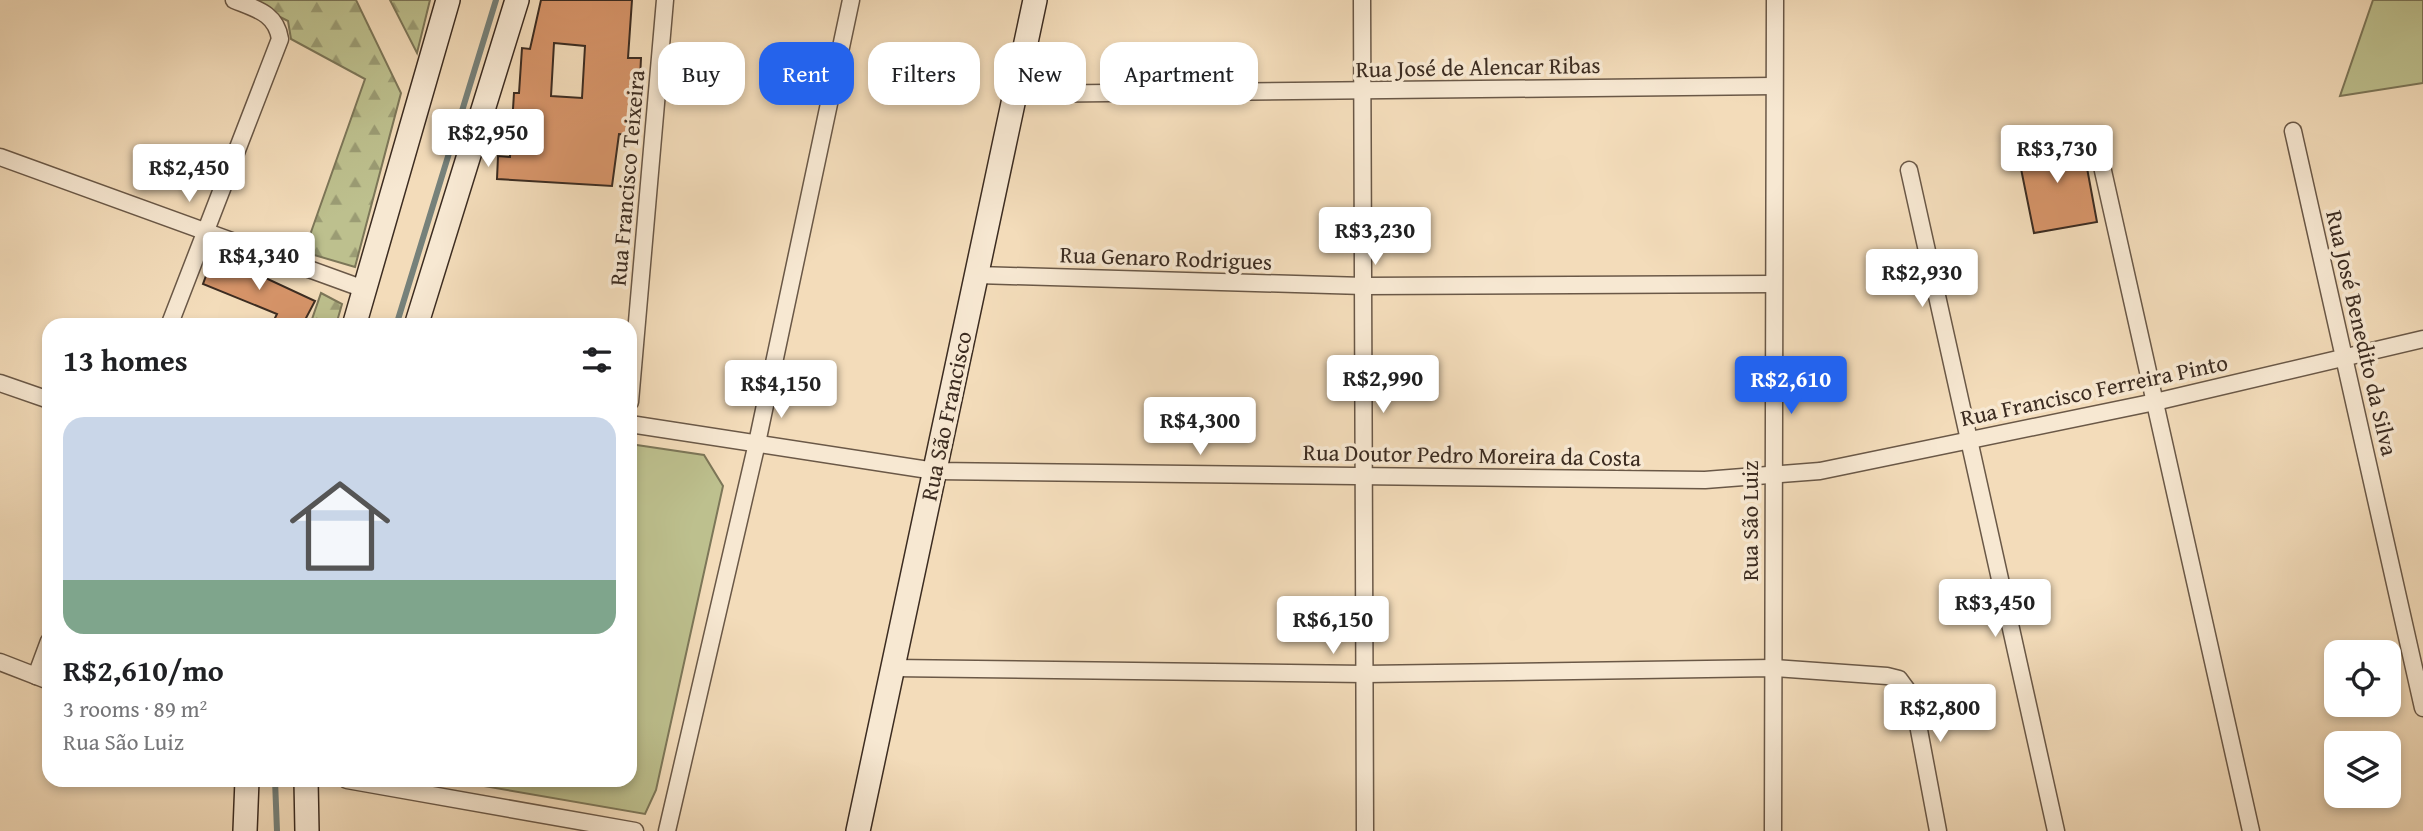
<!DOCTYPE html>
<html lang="en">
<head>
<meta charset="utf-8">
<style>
  body { margin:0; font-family:"Gentium Book Plus",serif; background:#f2f2f2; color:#202124; height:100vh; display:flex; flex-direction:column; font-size:26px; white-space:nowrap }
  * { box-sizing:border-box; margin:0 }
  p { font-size:23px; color:#757577 }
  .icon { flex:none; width:38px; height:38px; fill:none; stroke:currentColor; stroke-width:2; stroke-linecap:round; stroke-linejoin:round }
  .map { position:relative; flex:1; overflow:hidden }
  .sheet { position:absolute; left:42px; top:318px; width:595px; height:469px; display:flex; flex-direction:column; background:#fff; border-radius:21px; box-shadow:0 4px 10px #0003 }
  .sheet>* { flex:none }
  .banner { position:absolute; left:658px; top:42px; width:665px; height:63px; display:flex; gap:14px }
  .fabs { position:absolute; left:2324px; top:640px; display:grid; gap:14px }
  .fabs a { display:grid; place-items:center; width:77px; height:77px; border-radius:14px; background:#fff; box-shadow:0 4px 10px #0003; font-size:35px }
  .price { position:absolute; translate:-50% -60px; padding:0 16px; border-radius:7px; background:#fff; color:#222; font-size:23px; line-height:46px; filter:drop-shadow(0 2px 4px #0008) }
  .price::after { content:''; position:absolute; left:50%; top:42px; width:21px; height:16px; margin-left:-10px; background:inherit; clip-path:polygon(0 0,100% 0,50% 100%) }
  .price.on { background:#2563eb; color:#fff }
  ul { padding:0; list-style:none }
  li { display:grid; align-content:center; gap:14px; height:371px; padding:0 21px }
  li span { display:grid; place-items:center; height:217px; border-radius:21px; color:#555 }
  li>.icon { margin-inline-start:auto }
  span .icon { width:126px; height:126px; fill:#fffc; stroke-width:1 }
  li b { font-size:30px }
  h2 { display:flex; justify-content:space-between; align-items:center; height:84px; padding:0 21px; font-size:30px }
  .chip { padding:0 24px; border-radius:21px; background:#fff; box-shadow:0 4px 10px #0003; font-size:24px; line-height:63px }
  .chip.on { background:#2563eb; color:#fff }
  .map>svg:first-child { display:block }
  .grass { fill:#bdc08e; stroke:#7c7658; stroke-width:2 }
  .forest { fill:url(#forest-firs); stroke:#7c7658; stroke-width:2 }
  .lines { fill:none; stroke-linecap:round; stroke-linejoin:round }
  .stream { stroke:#76817a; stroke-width:6 }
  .building { fill:#d69469; stroke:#3c2c21; stroke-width:2; fill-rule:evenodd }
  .street-casing { stroke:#6a5847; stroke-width:19 }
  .secondary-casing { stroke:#3c2c21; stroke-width:26 }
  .street { stroke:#f7e8d2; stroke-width:16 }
  .secondary { stroke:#f7e8d2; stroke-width:23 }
  .labels { text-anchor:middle; stroke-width:7; stroke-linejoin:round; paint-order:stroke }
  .street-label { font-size:23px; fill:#3c2c21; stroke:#f7e8d2 }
</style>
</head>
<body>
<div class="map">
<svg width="2423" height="831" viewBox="0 0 2423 831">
  <defs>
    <pattern id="forest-firs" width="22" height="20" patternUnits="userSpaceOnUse" patternTransform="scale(1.75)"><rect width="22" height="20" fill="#bdc08e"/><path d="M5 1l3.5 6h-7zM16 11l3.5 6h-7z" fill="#9b9c74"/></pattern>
  </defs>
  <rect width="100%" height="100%" fill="#f3dcba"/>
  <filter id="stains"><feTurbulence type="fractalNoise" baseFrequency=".00286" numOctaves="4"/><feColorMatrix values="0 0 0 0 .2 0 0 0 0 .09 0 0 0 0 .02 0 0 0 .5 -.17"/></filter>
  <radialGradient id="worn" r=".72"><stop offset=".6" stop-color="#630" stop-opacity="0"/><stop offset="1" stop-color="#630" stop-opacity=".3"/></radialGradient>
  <g class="grass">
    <path d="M2373 0H2423V83L2340 96Z"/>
    <path d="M630 444 704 455 723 486 656 790 645 814 455 781 630 780Z"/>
  </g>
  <g class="forest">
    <path d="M247 0H356L401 93 355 267 304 252 365 79 291 39 288 21Z"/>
    <path d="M390 0H430L417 53Z"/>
    <path d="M321 293 342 304 336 325H310Z"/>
  </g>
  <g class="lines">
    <g class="stream">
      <path d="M396 326 496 0"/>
      <path d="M275 780 277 831"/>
    </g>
  </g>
  <g class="building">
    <path d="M541 0H632L628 58H641L640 79H636L634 135 619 134 612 186 497 179 498 156 510 157 514 93H519L522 48 530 49ZM554 43 585 46 582 98 551 96Z"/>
    <path d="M2082 141 2097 222 2034 233 2016 144Z"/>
    <path d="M214 254 315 301 305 320 300 326H271L277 314 203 284Z"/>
  </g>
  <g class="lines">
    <defs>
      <g id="street">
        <path d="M1362 0 1365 831"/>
        <path d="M1014 94 1774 86"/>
        <path d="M2293 131 2423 708"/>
        <path d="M2099 153 2251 831"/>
        <path d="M0 157 364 289"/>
        <path d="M1909 170 2056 831"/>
        <path d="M977 275 1364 286 1773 284"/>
        <path d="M169 326 280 39C276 13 256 9 234 0"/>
        <path d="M0 383 49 400"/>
        <path d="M630 402 665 0"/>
        <path d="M630 424 935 471 1705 480 1820 471 2155 402 2423 339"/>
        <path d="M0 662 49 681"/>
        <path d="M892 668 1365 674 1773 668 1887 676 1899 679 1913 698 1938 831"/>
        <path d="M36 676 49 641"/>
        <path d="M347 780 635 831"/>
        <path d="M667 831 757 443 851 0"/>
        <path d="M1773 831 1775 0"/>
      </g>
      <g id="secondary">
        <path d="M354 326 448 0"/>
        <path d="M416 326 517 0"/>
        <path d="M306 780 307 831"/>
        <path d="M245 831 247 780"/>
        <path d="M858 831 1035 0"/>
      </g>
    </defs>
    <use href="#street" class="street-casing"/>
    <use href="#secondary" class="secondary-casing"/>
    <use href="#street" class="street"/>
    <use href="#secondary" class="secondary"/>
  </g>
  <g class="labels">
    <g class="street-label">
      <text transform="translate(1478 67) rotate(-1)" y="8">Rua José de Alencar Ribas</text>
      <text transform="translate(627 178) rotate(-85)" y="8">Rua Francisco Teixeira</text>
      <text transform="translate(1166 258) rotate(2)" y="8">Rua Genaro Rodrigues</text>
      <text transform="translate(2362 333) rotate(77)" y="8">Rua José Benedito da Silva</text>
      <text transform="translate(2094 390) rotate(-12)" y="8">Rua Francisco Ferreira Pinto</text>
      <text transform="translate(946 416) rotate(-78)" y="8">Rua São Francisco</text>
      <text transform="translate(1472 455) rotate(1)" y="8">Rua Doutor Pedro Moreira da Costa</text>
      <text transform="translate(1750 521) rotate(-90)" y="8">Rua São Luiz</text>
    </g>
  </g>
  <rect width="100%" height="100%" filter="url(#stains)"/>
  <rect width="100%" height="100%" fill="url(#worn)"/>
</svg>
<div class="fabs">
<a><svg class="icon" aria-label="locate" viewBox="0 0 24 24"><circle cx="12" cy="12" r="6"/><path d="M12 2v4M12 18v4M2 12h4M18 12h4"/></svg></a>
<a><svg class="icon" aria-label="layers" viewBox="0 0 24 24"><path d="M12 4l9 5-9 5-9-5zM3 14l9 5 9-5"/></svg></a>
</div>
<b class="price" style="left:488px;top:169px">R$2,950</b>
<b class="price" style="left:2057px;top:185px">R$3,730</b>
<b class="price" style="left:189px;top:204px">R$2,450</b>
<b class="price" style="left:1375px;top:267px">R$3,230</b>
<b class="price" style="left:259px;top:292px">R$4,340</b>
<b class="price" style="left:1922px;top:309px">R$2,930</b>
<b class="price" style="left:1383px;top:415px">R$2,990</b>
<b class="price on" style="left:1791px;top:416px">R$2,610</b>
<b class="price" style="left:781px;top:420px">R$4,150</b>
<b class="price" style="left:1200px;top:457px">R$4,300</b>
<b class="price" style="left:1995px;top:639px">R$3,450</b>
<b class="price" style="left:1333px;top:656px">R$6,150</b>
<b class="price" style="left:1940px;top:744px">R$2,800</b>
<div class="banner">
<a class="chip">Buy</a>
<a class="chip on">Rent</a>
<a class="chip">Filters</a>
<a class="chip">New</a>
<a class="chip">Apartment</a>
</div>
<section class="sheet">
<h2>13 homes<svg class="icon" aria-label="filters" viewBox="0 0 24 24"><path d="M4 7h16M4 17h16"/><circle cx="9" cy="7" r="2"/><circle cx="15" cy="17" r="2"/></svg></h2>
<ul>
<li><span style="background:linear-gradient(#c9d6e8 75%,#7fa58c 0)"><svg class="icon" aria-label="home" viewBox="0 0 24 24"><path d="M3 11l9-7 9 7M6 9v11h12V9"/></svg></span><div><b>R$2,610/mo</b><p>3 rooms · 89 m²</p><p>Rua São Luiz</p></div></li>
</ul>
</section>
</div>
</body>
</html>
